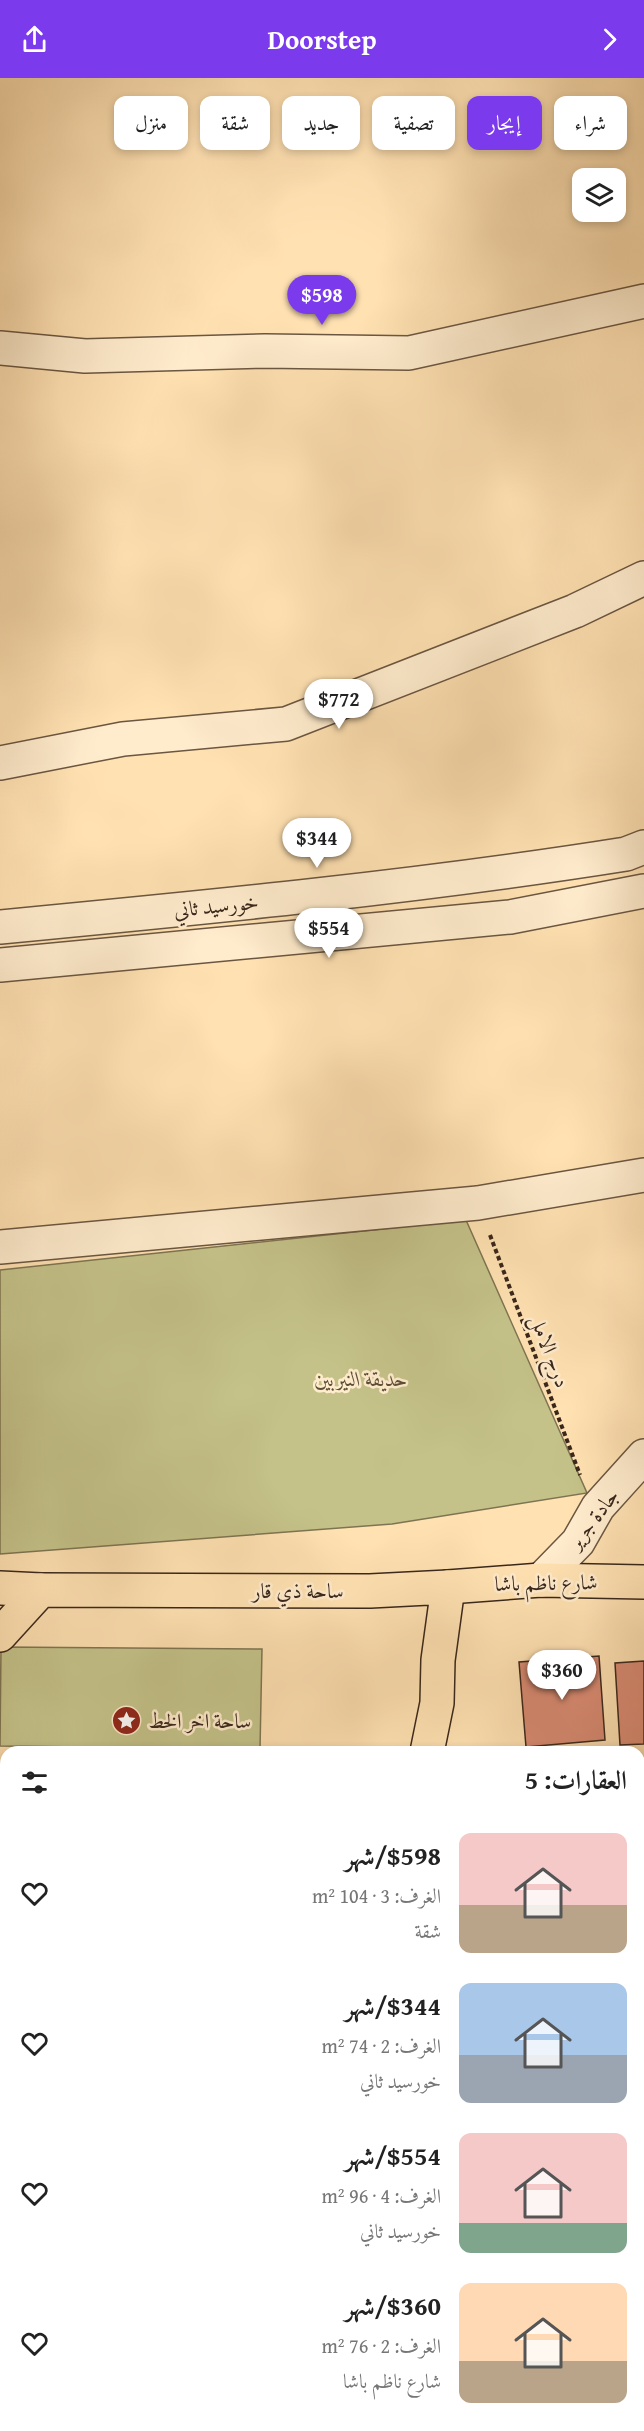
<!DOCTYPE html>
<html lang="ar">
<head>
<meta charset="utf-8">
<style>
  body { margin:0; font-family:"Gentium Book Plus",Amiri,serif; background:#f6f6f6; color:#222; direction:rtl; height:100vh; display:flex; flex-direction:column; font-size:22px; white-space:nowrap }
  * { box-sizing:border-box; margin:0 }
  p { font-size:20px; color:#767676 }
  .icon { flex:none; width:33px; height:33px; fill:none; stroke:currentColor; stroke-width:2; stroke-linecap:round; stroke-linejoin:round }
  .map { position:relative; flex:1; overflow:hidden; direction:ltr }
  .panel { position:absolute; left:0px; top:1668px; width:645px; height:686px; display:flex; flex-direction:column; background:#fff; border-radius:18px 18px 0 0; box-shadow:0 3px 9px #0003; direction:rtl }
  .panel>* { flex:none }
  .hud { position:absolute; left:18px; top:18px; width:609px; height:54px; direction:rtl; display:flex; gap:12px }
  .fabs { position:absolute; left:572px; top:90px; display:grid; gap:12px }
  .fabs a { display:grid; place-items:center; width:54px; height:54px; border-radius:12px; background:#fff; box-shadow:0 3px 9px #0003; font-size:30px }
  .price { position:absolute; translate:-50% -51px; padding:0 14px; border-radius:21px; background:#fff; color:#222; font-size:20px; line-height:39px; filter:drop-shadow(0 2px 3px #0008) }
  .price::after { content:''; position:absolute; left:50%; top:36px; width:18px; height:14px; margin-left:-9px; background:inherit; clip-path:polygon(0 0,100% 0,50% 100%) }
  .price.current { background:#7c3aed; color:#fff }
  ul { padding:0; list-style:none }
  li { display:flex; align-items:center; gap:18px; height:150px; padding:0 18px }
  li span { display:grid; place-items:center; flex:none; width:168px; height:120px; border-radius:12px; color:#555 }
  li>.icon { margin-inline-start:auto }
  span .icon { width:72px; height:72px; fill:#fffc; stroke-width:1 }
  li b { font-size:26px }
  h2 { display:flex; justify-content:space-between; align-items:center; height:72px; padding:0 18px; font-size:26px }
  .chip { padding:0 21px; border-radius:12px; background:#fff; box-shadow:0 3px 9px #0003; font-size:21px; line-height:54px }
  .chip.current { background:#7c3aed; color:#fff }
  header { display:flex; justify-content:space-between; align-items:center; height:78px; padding:0 18px; background:#7c3aed; color:#fff; font-size:27px; font-weight:800 }
  .map>svg:first-child { display:block }
  .green { fill:#c4c289; stroke:#7e7452; stroke-width:1.5 }
  .building { fill:#d88971; stroke:#39271b; stroke-width:1.5 }
  .lines { fill:none; stroke-linecap:round; stroke-linejoin:round }
  .street-casing { stroke:#6a5641; stroke-width:36 }
  .secondary-casing { stroke:#39271b; stroke-width:36 }
  .primary-casing { stroke:#39271b; stroke-width:36 }
  .path { stroke:#39271b; stroke-width:4; stroke-dasharray:4.5 3; stroke-linecap:butt }
  .street { stroke:#ffeccd; stroke-width:33 }
  .secondary { stroke:#ffeccd; stroke-width:33 }
  .primary { stroke:#ffe1b2; stroke-width:33 }
  .labels { text-anchor:middle; stroke-width:5; stroke-linejoin:round; paint-order:stroke }
  .street-label { font-size:21px; fill:#39271b; stroke:#ffeccd }
  .park-label { font-size:21px; font-style:italic; fill:#5c4e36; stroke:#ffeccd }
  .poi-label { font-size:21px; fill:#39271b; stroke:#ffeccd; text-anchor:start }
</style>
</head>
<body>
<header><svg class="icon" aria-label="forward" viewBox="0 0 24 24"><path d="M9 5l7 7-7 7"/></svg>Doorstep<svg class="icon" aria-label="share" viewBox="0 0 24 24"><path d="M12 15V3M7 8l5-5 5 5M5 13v7h14v-7"/></svg></header>
<div class="map">
<svg width="644" height="2353" viewBox="0 0 644 2353">
  <rect width="100%" height="100%" fill="#ffe1b2"/>
  <filter id="stains"><feTurbulence type="fractalNoise" baseFrequency=".00333" numOctaves="4"/><feColorMatrix values="0 0 0 0 .2 0 0 0 0 .09 0 0 0 0 .02 0 0 0 .5 -.17"/></filter>
  <radialGradient id="worn" r=".72"><stop offset=".6" stop-color="#630" stop-opacity="0"/><stop offset="1" stop-color="#630" stop-opacity=".3"/></radialGradient>
  <g class="green">
    <path d="M466 1142 587 1415 392 1446 0 1476V1192Z"/>
    <path d="M1 1569 262 1571 260 1671 0 1668Z"/>
    <path d="M0 2135 6 2152V2348H26V2353H0Z"/>
    <path d="M146 2348H283L269 2353H154Z"/>
  </g>
  <g class="building">
    <path d="M599 1578 605 1662 526 1669 519 1584Z"/>
    <path d="M644 1583V1666L620 1667 615 1585Z"/>
    <path d="M644 1705V1778L639 1779V1706Z"/>
    <path d="M639 2161 644 2203V2230H639Z"/>
  </g>
  <g class="lines">
    <defs>
      <g id="street">
        <path d="M0 270 85 278 265 273 409 275 644 223"/>
        <path d="M0 685 123 661 286 646 575 533 644 500"/>
        <path d="M0 849C209 829 418 809 626 776L644 769"/>
        <path d="M0 887 510 839 644 813"/>
        <path d="M0 1169 478 1125 644 1097"/>
        <path d="M541 1502 578 1464 598 1429 644 1378"/>
        <path d="M639 1836 644 1835"/>
        <path d="M639 1977 644 2031"/>
      </g>
      <g id="secondary">
        <path d="M639 2280 644 2279"/>
        <path d="M639 2335 644 2334"/>
        <path d="M408 2353 424 2348"/>
        <path d="M568 2353 590 2348"/>
      </g>
      <g id="primary">
        <path d="M448 1509 541 1502 644 1504"/>
        <path d="M0 1510 41 1512"/>
        <path d="M0 1557 41 1512 370 1513 448 1509 438 1582 437 1625 427 1674"/>
        <path d="M0 1720 6 1727"/>
        <path d="M0 1976 6 1988"/>
        <path d="M73 2348 74 2353"/>
        <path d="M101 2348 105 2353"/>
      </g>
    </defs>
    <use href="#street" class="street-casing"/>
    <use href="#secondary" class="secondary-casing"/>
    <use href="#primary" class="primary-casing"/>
    <path class="path" d="M490 1157 580 1397"/>
    <use href="#street" class="street"/>
    <use href="#secondary" class="secondary"/>
    <use href="#primary" class="primary"/>
  </g>
  <defs>
    <symbol id="sight-disc" viewBox="-11 -11 22 22"><circle r="9.5" fill="#8f2418" stroke="#ffeccd"/><path d="M0-6L1.8-2.2L6-1.7L2.9 1.2L3.7 5.4L0 3.3L-3.7 5.4L-2.9 1.2L-6-1.7L-1.8-2.2Z" fill="#fff"/></symbol>
  </defs>
  <g fill-rule="evenodd">
    <use href="#sight-disc" x="110" y="1626" width="33" height="33"/>
  </g>
  <g class="labels">
    <g class="street-label">
      <text transform="translate(216 828) rotate(-6)" y="7">خورسيد ثاني</text>
      <text transform="translate(550 1273) rotate(69)" y="7">درج الامل</text>
      <text transform="translate(593 1441) rotate(-53)" y="7">جادة جرير</text>
      <text transform="translate(546 1505) rotate(-1)" y="7">شارع ناظم باشا</text>
      <text x="298" y="1520">ساحة ذي قار</text>
    </g>
    <g class="park-label">
      <text x="361" y="1308">حديقة النيربين</text>
    </g>
    <g class="poi-label">
      <text x="148" y="1650">ساحة اخر الخط</text>
    </g>
  </g>
  <rect width="100%" height="100%" filter="url(#stains)"/>
  <rect width="100%" height="100%" fill="url(#worn)"/>
</svg>
<div class="fabs">
<a><svg class="icon" aria-label="layers" viewBox="0 0 24 24"><path d="M12 4l9 5-9 5-9-5zM3 14l9 5 9-5"/></svg></a>
</div>
<b class="price current" style="left:322px;top:248px">$598</b>
<b class="price" style="left:339px;top:652px">$772</b>
<b class="price" style="left:317px;top:791px">$344</b>
<b class="price" style="left:329px;top:881px">$554</b>
<b class="price" style="left:562px;top:1623px">$360</b>
<div class="hud">
<a class="chip">شراء</a>
<a class="chip current">إيجار</a>
<a class="chip">تصفية</a>
<a class="chip">جديد</a>
<a class="chip">شقة</a>
<a class="chip">منزل</a>
</div>
<section class="panel">
<h2>العقارات: 5<svg class="icon" aria-label="filters" viewBox="0 0 24 24"><path d="M4 7h16M4 17h16"/><circle cx="9" cy="7" r="2"/><circle cx="15" cy="17" r="2"/></svg></h2>
<ul>
<li><span style="background:linear-gradient(#f6c9c9 60%,#b9a48a 0)"><svg class="icon" aria-label="home" viewBox="0 0 24 24"><path d="M3 11l9-7 9 7M6 9v11h12V9"/></svg></span><div><b>$598/شهر</b><p>الغرف: 3 · 104 m²</p><p>شقة</p></div><svg class="icon" aria-label="heart" viewBox="0 0 24 24"><path d="M12 20l-8-8c-3-5 5-10 8-4 3-6 11-1 8 4z"/></svg></li>
<li><span style="background:linear-gradient(#a9c7e8 60%,#9aa5b1 0)"><svg class="icon" aria-label="home" viewBox="0 0 24 24"><path d="M3 11l9-7 9 7M6 9v11h12V9"/></svg></span><div><b>$344/شهر</b><p>الغرف: 2 · 74 m²</p><p>خورسيد ثاني</p></div><svg class="icon" aria-label="heart" viewBox="0 0 24 24"><path d="M12 20l-8-8c-3-5 5-10 8-4 3-6 11-1 8 4z"/></svg></li>
<li><span style="background:linear-gradient(#f6c9c9 75%,#7fa58c 0)"><svg class="icon" aria-label="home" viewBox="0 0 24 24"><path d="M3 11l9-7 9 7M6 9v11h12V9"/></svg></span><div><b>$554/شهر</b><p>الغرف: 4 · 96 m²</p><p>خورسيد ثاني</p></div><svg class="icon" aria-label="heart" viewBox="0 0 24 24"><path d="M12 20l-8-8c-3-5 5-10 8-4 3-6 11-1 8 4z"/></svg></li>
<li><span style="background:linear-gradient(#ffd9b3 65%,#b9a48a 0)"><svg class="icon" aria-label="home" viewBox="0 0 24 24"><path d="M3 11l9-7 9 7M6 9v11h12V9"/></svg></span><div><b>$360/شهر</b><p>الغرف: 2 · 76 m²</p><p>شارع ناظم باشا</p></div><svg class="icon" aria-label="heart" viewBox="0 0 24 24"><path d="M12 20l-8-8c-3-5 5-10 8-4 3-6 11-1 8 4z"/></svg></li>
</ul>
</section>
</div>
</body>
</html>
